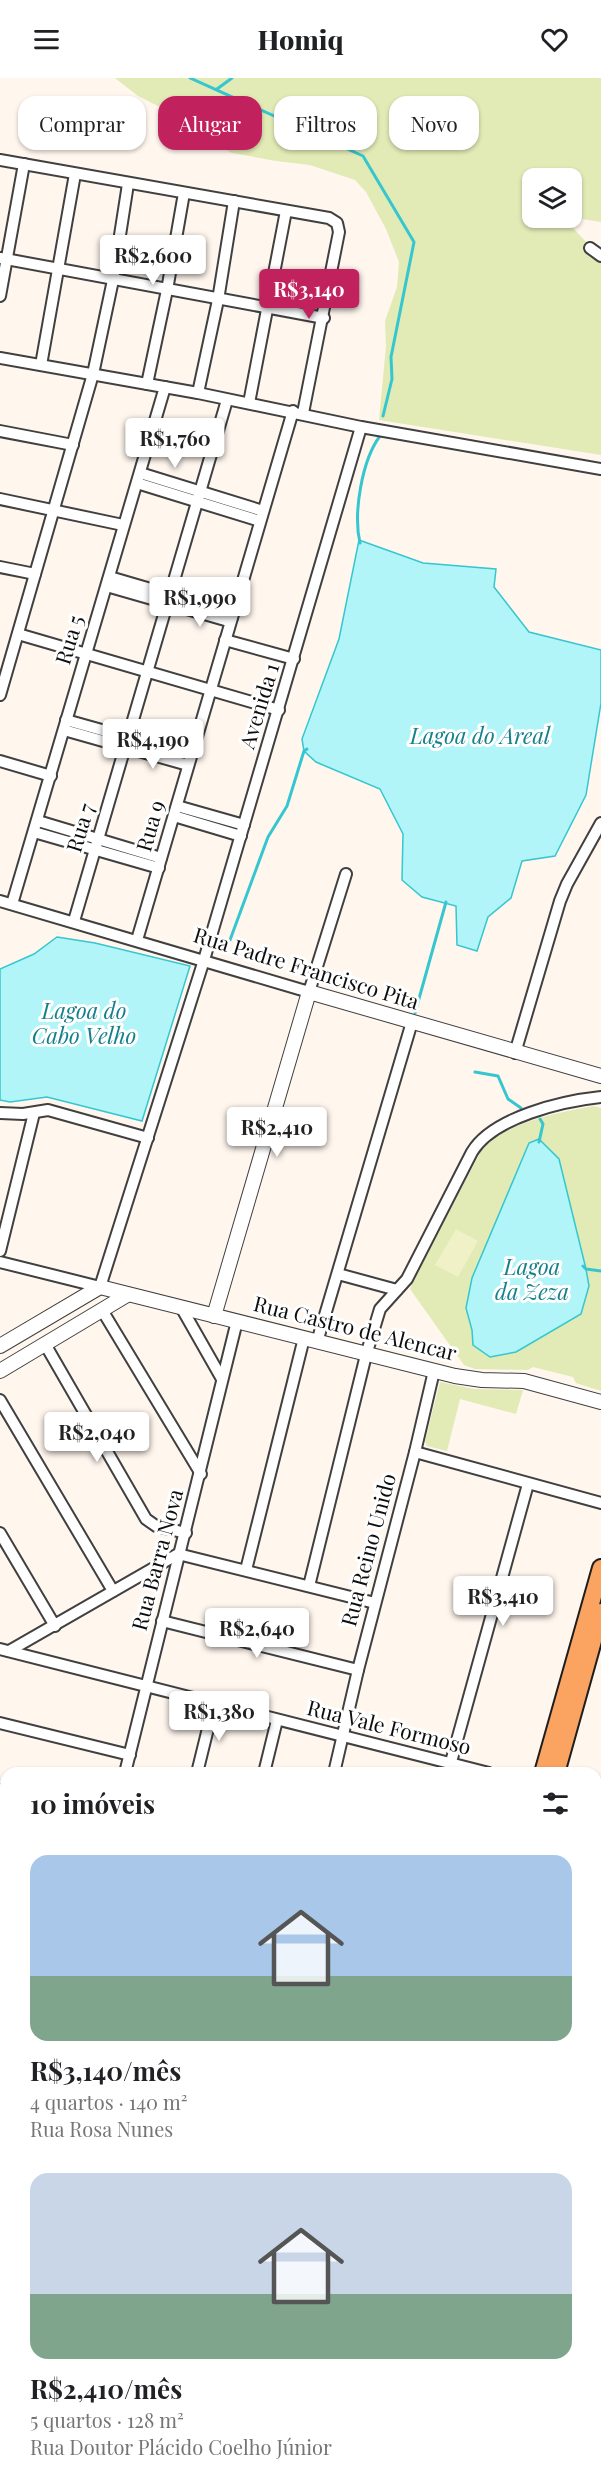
<!DOCTYPE html>
<html lang="pt">
<head>
<meta charset="utf-8">
<style>
  body { margin:0; font-family:"Playfair Display",serif; background:#f2f2f2; color:#202124; height:100vh; display:flex; flex-direction:column; font-size:22px; white-space:nowrap }
  * { box-sizing:border-box; margin:0 }
  p { font-size:20px; color:#757577 }
  .icon { flex:none; width:33px; height:33px; fill:none; stroke:currentColor; stroke-width:2; stroke-linecap:round; stroke-linejoin:round }
  .map { position:relative; flex:1; overflow:hidden }
  .details { position:absolute; left:0px; top:1689px; width:602px; height:720px; display:flex; flex-direction:column; background:#fff; border-radius:18px 18px 0 0; box-shadow:0 2px 4px #0004 }
  .details>* { flex:none }
  .hud { position:absolute; left:18px; top:18px; width:566px; height:54px; display:flex; gap:12px }
  .buttons { position:absolute; left:522px; top:90px; display:grid; gap:12px }
  .buttons a { display:grid; place-items:center; width:60px; height:60px; border-radius:12px; background:#fff; box-shadow:0 2px 4px #0004; font-size:30px }
  .price { position:absolute; translate:-50% -51px; padding:0 14px; border-radius:6px; background:#fff; color:#222; font-size:20px; line-height:39px; filter:drop-shadow(0 2px 3px #0008) }
  .price::after { content:''; position:absolute; left:50%; top:36px; width:18px; height:14px; margin-left:-9px; background:inherit; clip-path:polygon(0 0,100% 0,50% 100%) }
  .price.on { background:#c1225e; color:#fff }
  ul { padding:0; list-style:none }
  li { display:grid; align-content:center; gap:12px; height:318px; padding:0 30px }
  li span { display:grid; place-items:center; height:186px; border-radius:18px; color:#555 }
  li>.icon { margin-inline-start:auto }
  span .icon { width:108px; height:108px; fill:#fffc; stroke-width:1 }
  li b { font-size:26px }
  h2 { display:flex; justify-content:space-between; align-items:center; height:72px; padding:0 30px; font-size:26px }
  .pill { padding:0 21px; border-radius:18px; background:#fff; box-shadow:0 2px 4px #0004; font-size:21px; line-height:54px }
  .pill.on { background:#c1225e; color:#fff }
  header { display:flex; justify-content:space-between; align-items:center; height:78px; padding:0 30px; background:#fff; font-size:27px; font-weight:800 }
  .map>svg:first-child { display:block }
  .green { fill:#e2eab6; fill-rule:evenodd }
  .pitch { fill:#f1f1c8 }
  .water { fill:#b1f5f8; stroke:#36c6d0; stroke-width:1.5 }
  .lines { fill:none; stroke-linecap:round; stroke-linejoin:round }
  .stream { stroke:#36c6d0; stroke-width:3 }
  .minor-casing { stroke:#404040; stroke-width:14 }
  .tertiary-casing { stroke:#404040; stroke-width:16 }
  .secondary-casing { stroke:#2f2f2f; stroke-width:18 }
  .primary-casing { stroke:#1e1e1e; stroke-width:20 }
  .minor { stroke:#fff; stroke-width:10 }
  .tertiary { stroke:#fff; stroke-width:14 }
  .secondary { stroke:#ffd9a9; stroke-width:15 }
  .primary { stroke:#fba361; stroke-width:16 }
  .labels { text-anchor:middle; stroke-width:6; stroke-linejoin:round; paint-order:stroke }
  .street-label { font-size:21px; fill:#0d0d0d; stroke:#fff }
  .water-label { font-size:22px; font-style:italic; fill:#14808c; stroke:#fff }
</style>
</head>
<body>
<header><svg class="icon" aria-label="menu" viewBox="0 0 24 24"><path d="M4 6h16M4 12h16M4 18h16"/></svg>Homiq<svg class="icon" aria-label="heart" viewBox="0 0 24 24"><path d="M12 20l-8-8c-3-5 5-10 8-4 3-6 11-1 8 4z"/></svg></header>
<div class="map">
<svg width="601" height="2409" viewBox="0 0 601 2409">
  <rect width="100%" height="100%" fill="#fff6ee"/>
  <g class="green">
    <path d="M115 0H601V144L576 140 573 150 601 180V377L379 342 386 268 385 243 397 209 399 184 386 151 366 114 355 102 310 87 276 83 232 75 216 66 193 40 160 29 138 18ZM532 100H572V140H532Z"/>
    <path d="M594 1028 601 1030V1313L576 1305 573 1299 533 1289 528 1292 475 1291 464 1287 410 1211 413 1204 483 1069C512 1043 556 1035 594 1028Z"/>
    <path d="M440 1304 474 1311 523 1312 516 1336 460 1321 447 1373 427 1368 425 1363Z"/>
  </g>
  <g class="pitch">
    <path d="M456 1151 478 1163 458 1199 435 1187Z"/>
    <path d="M56 2403H141L143 2409H58Z"/>
  </g>
  <g class="water">
    <path d="M359 462 423 485 496 491 494 509 529 554 601 572V625L586 717 555 778 522 783 511 820 488 839 477 873 457 867 456 828 422 819 402 802 403 756 380 711 316 684 304 673 302 661 339 561Z"/>
    <path d="M57 859 95 865 190 888 142 1043 47 1019 10 1024 0 1022V891L34 876Z"/>
    <path d="M539 1061 559 1081 586 1191 589 1208 581 1236 516 1274 490 1279 473 1267 472 1252 466 1230 472 1200 529 1065Z"/>
  </g>
  <g class="lines">
    <g class="stream">
      <path d="M190 0 363 78 414 164 391 279 392 301 383 338"/>
      <path d="M217 11 232 0"/>
      <path d="M360 465C353 435 362 382 380 358"/>
      <path d="M230 862 268 759 287 728 304 673 307 671"/>
      <path d="M415 935 446 824"/>
      <path d="M475 994 498 998 508 1021 521 1030"/>
      <path d="M539 1064 543 1046 540 1041"/>
      <path d="M583 1188 586 1191 601 1193"/>
      <path d="M0 2206 6 2231"/>
    </g>
    <defs>
      <g id="minor">
        <path d="M0 82 329 140 337 145 339 154 303 335"/>
        <path d="M590 170 601 178"/>
        <path d="M0 180 324 240"/>
        <path d="M0 218 24 86"/>
        <path d="M0 280 198 315 361 349 601 391"/>
        <path d="M41 287 75 96"/>
        <path d="M147 306 167 212 184 115"/>
        <path d="M198 315 218 222 234 123"/>
        <path d="M249 325 286 133"/>
        <path d="M0 353 73 367"/>
        <path d="M140 395 263 433"/>
        <path d="M137 405 260 443"/>
        <path d="M0 421 123 447"/>
        <path d="M0 489 35 496"/>
        <path d="M113 500 226 533 232 539 225 542 110 509 108 503Z"/>
        <path d="M18 556 279 632"/>
        <path d="M225 562 294 581"/>
        <path d="M0 617 93 296 113 202 128 106"/>
        <path d="M66 642 191 677"/>
        <path d="M64 652 188 687"/>
        <path d="M0 683 51 698"/>
        <path d="M177 728 244 747"/>
        <path d="M174 738 241 758"/>
        <path d="M38 743 161 780"/>
        <path d="M34 754 159 790"/>
        <path d="M0 823 309 914 346 796"/>
        <path d="M12 826 165 309"/>
        <path d="M74 843 227 322"/>
        <path d="M137 862 293 333"/>
        <path d="M515 975 560 823 567 806 601 745"/>
        <path d="M0 1035 23 1036 48 1032 148 1060"/>
        <path d="M0 1173 34 1035"/>
        <path d="M0 1184 100 1209 204 882 361 349"/>
        <path d="M338 1196 397 1212"/>
        <path d="M181 1229 222 1301"/>
        <path d="M102 1232 201 1396"/>
        <path d="M317 1264 412 944"/>
        <path d="M45 1266 146 1441 156 1448 186 1455"/>
        <path d="M0 1322 113 1513"/>
        <path d="M415 1374 601 1425"/>
        <path d="M0 1455 55 1548"/>
        <path d="M246 1492 304 1260"/>
        <path d="M309 1508 366 1277 380 1231 407 1201 472 1074C493 1039 563 1023 601 1019"/>
        <path d="M162 1543 358 1592"/>
        <path d="M0 1571 489 1695"/>
        <path d="M9 1573 178 1476 375 1525"/>
        <path d="M0 1645 130 1677"/>
        <path d="M451 1684 528 1406"/>
        <path d="M125 1695 237 1243"/>
        <path d="M197 1695 214 1626"/>
        <path d="M264 1695 277 1642"/>
        <path d="M334 1695 358 1592 415 1374 434 1293"/>
        <path d="M0 1712 6 1714"/>
        <path d="M0 1779 6 1781"/>
        <path d="M0 1843 6 1844"/>
        <path d="M596 1869 601 1870"/>
        <path d="M596 1924 601 1926"/>
        <path d="M0 1983 6 1980"/>
        <path d="M0 1994 6 2006"/>
        <path d="M0 2080 6 2093"/>
        <path d="M596 2312 601 2294"/>
        <path d="M0 2337 6 2352"/>
        <path d="M0 2375 6 2372"/>
        <path d="M267 2403 270 2409"/>
        <path d="M277 2409 290 2403"/>
      </g>
      <g id="tertiary">
        <path d="M214 1238 309 914 601 998"/>
        <path d="M0 1268 100 1209 455 1298 482 1302 524 1303 601 1324"/>
        <path d="M0 1293 127 1217"/>
      </g>
      <g id="secondary">
        <path d="M0 1889H6"/>
        <path d="M596 2034 601 2035"/>
      </g>
      <g id="primary">
        <path d="M543 1695 601 1490"/>
        <path d="M556 1695 601 1534"/>
        <path d="M510 2403 513 2409"/>
        <path d="M530 2403 533 2409"/>
      </g>
    </defs>
    <use href="#minor" class="minor-casing"/>
    <use href="#tertiary" class="tertiary-casing"/>
    <use href="#secondary" class="secondary-casing"/>
    <use href="#primary" class="primary-casing"/>
    <use href="#minor" class="minor"/>
    <use href="#tertiary" class="tertiary"/>
    <use href="#secondary" class="secondary"/>
    <use href="#primary" class="primary"/>
  </g>
  <g class="labels">
    <g class="street-label">
      <text transform="translate(70 562) rotate(-73)" y="7">Rua 5</text>
      <text transform="translate(260 628) rotate(-73)" y="7">Avenida 1</text>
      <text transform="translate(151 748) rotate(-74)" y="7">Rua 9</text>
      <text transform="translate(81 750) rotate(-73)" y="7">Rua 7</text>
      <text transform="translate(306 891) rotate(17)" y="7">Rua Padre Francisco Pita</text>
      <text transform="translate(355 1251) rotate(14)" y="7">Rua Castro de Alencar</text>
      <text transform="translate(369 1472) rotate(-75)" y="7">Rua Reino Unido</text>
      <text transform="translate(158 1482) rotate(-75)" y="7">Rua Barra Nova</text>
      <text transform="translate(389 1650) rotate(14)" y="7">Rua Vale Formoso</text>
    </g>
    <g class="water-label">
      <text x="480" y="666">Lagoa do Areal</text>
      <text x="84" y="941">Lagoa do<tspan x="84" dy="25">Cabo Velho</tspan></text>
      <text x="532" y="1197">Lagoa<tspan x="532" dy="25">da Zeza</tspan></text>
    </g>
  </g>
</svg>
<div class="buttons">
<a><svg class="icon" aria-label="layers" viewBox="0 0 24 24"><path d="M12 4l9 5-9 5-9-5zM3 14l9 5 9-5"/></svg></a>
</div>
<b class="price" style="left:153px;top:208px">R$2,600</b>
<b class="price on" style="left:309px;top:242px">R$3,140</b>
<b class="price" style="left:175px;top:391px">R$1,760</b>
<b class="price" style="left:200px;top:550px">R$1,990</b>
<b class="price" style="left:153px;top:692px">R$4,190</b>
<b class="price" style="left:277px;top:1080px">R$2,410</b>
<b class="price" style="left:97px;top:1385px">R$2,040</b>
<b class="price" style="left:503px;top:1549px">R$3,410</b>
<b class="price" style="left:257px;top:1581px">R$2,640</b>
<b class="price" style="left:219px;top:1664px">R$1,380</b>
<div class="hud">
<a class="pill">Comprar</a>
<a class="pill on">Alugar</a>
<a class="pill">Filtros</a>
<a class="pill">Novo</a>
</div>
<section class="details">
<h2>10 imóveis<svg class="icon" aria-label="filters" viewBox="0 0 24 24"><path d="M4 7h16M4 17h16"/><circle cx="9" cy="7" r="2"/><circle cx="15" cy="17" r="2"/></svg></h2>
<ul>
<li><span style="background:linear-gradient(#a9c7e8 65%,#7fa58c 0)"><svg class="icon" aria-label="home" viewBox="0 0 24 24"><path d="M3 11l9-7 9 7M6 9v11h12V9"/></svg></span><div><b>R$3,140/mês</b><p>4 quartos · 140 m²</p><p>Rua Rosa Nunes</p></div></li>
<li><span style="background:linear-gradient(#c9d6e8 65%,#7fa58c 0)"><svg class="icon" aria-label="home" viewBox="0 0 24 24"><path d="M3 11l9-7 9 7M6 9v11h12V9"/></svg></span><div><b>R$2,410/mês</b><p>5 quartos · 128 m²</p><p>Rua Doutor Plácido Coelho Júnior</p></div></li>
</ul>
</section>
</div>
</body>
</html>
